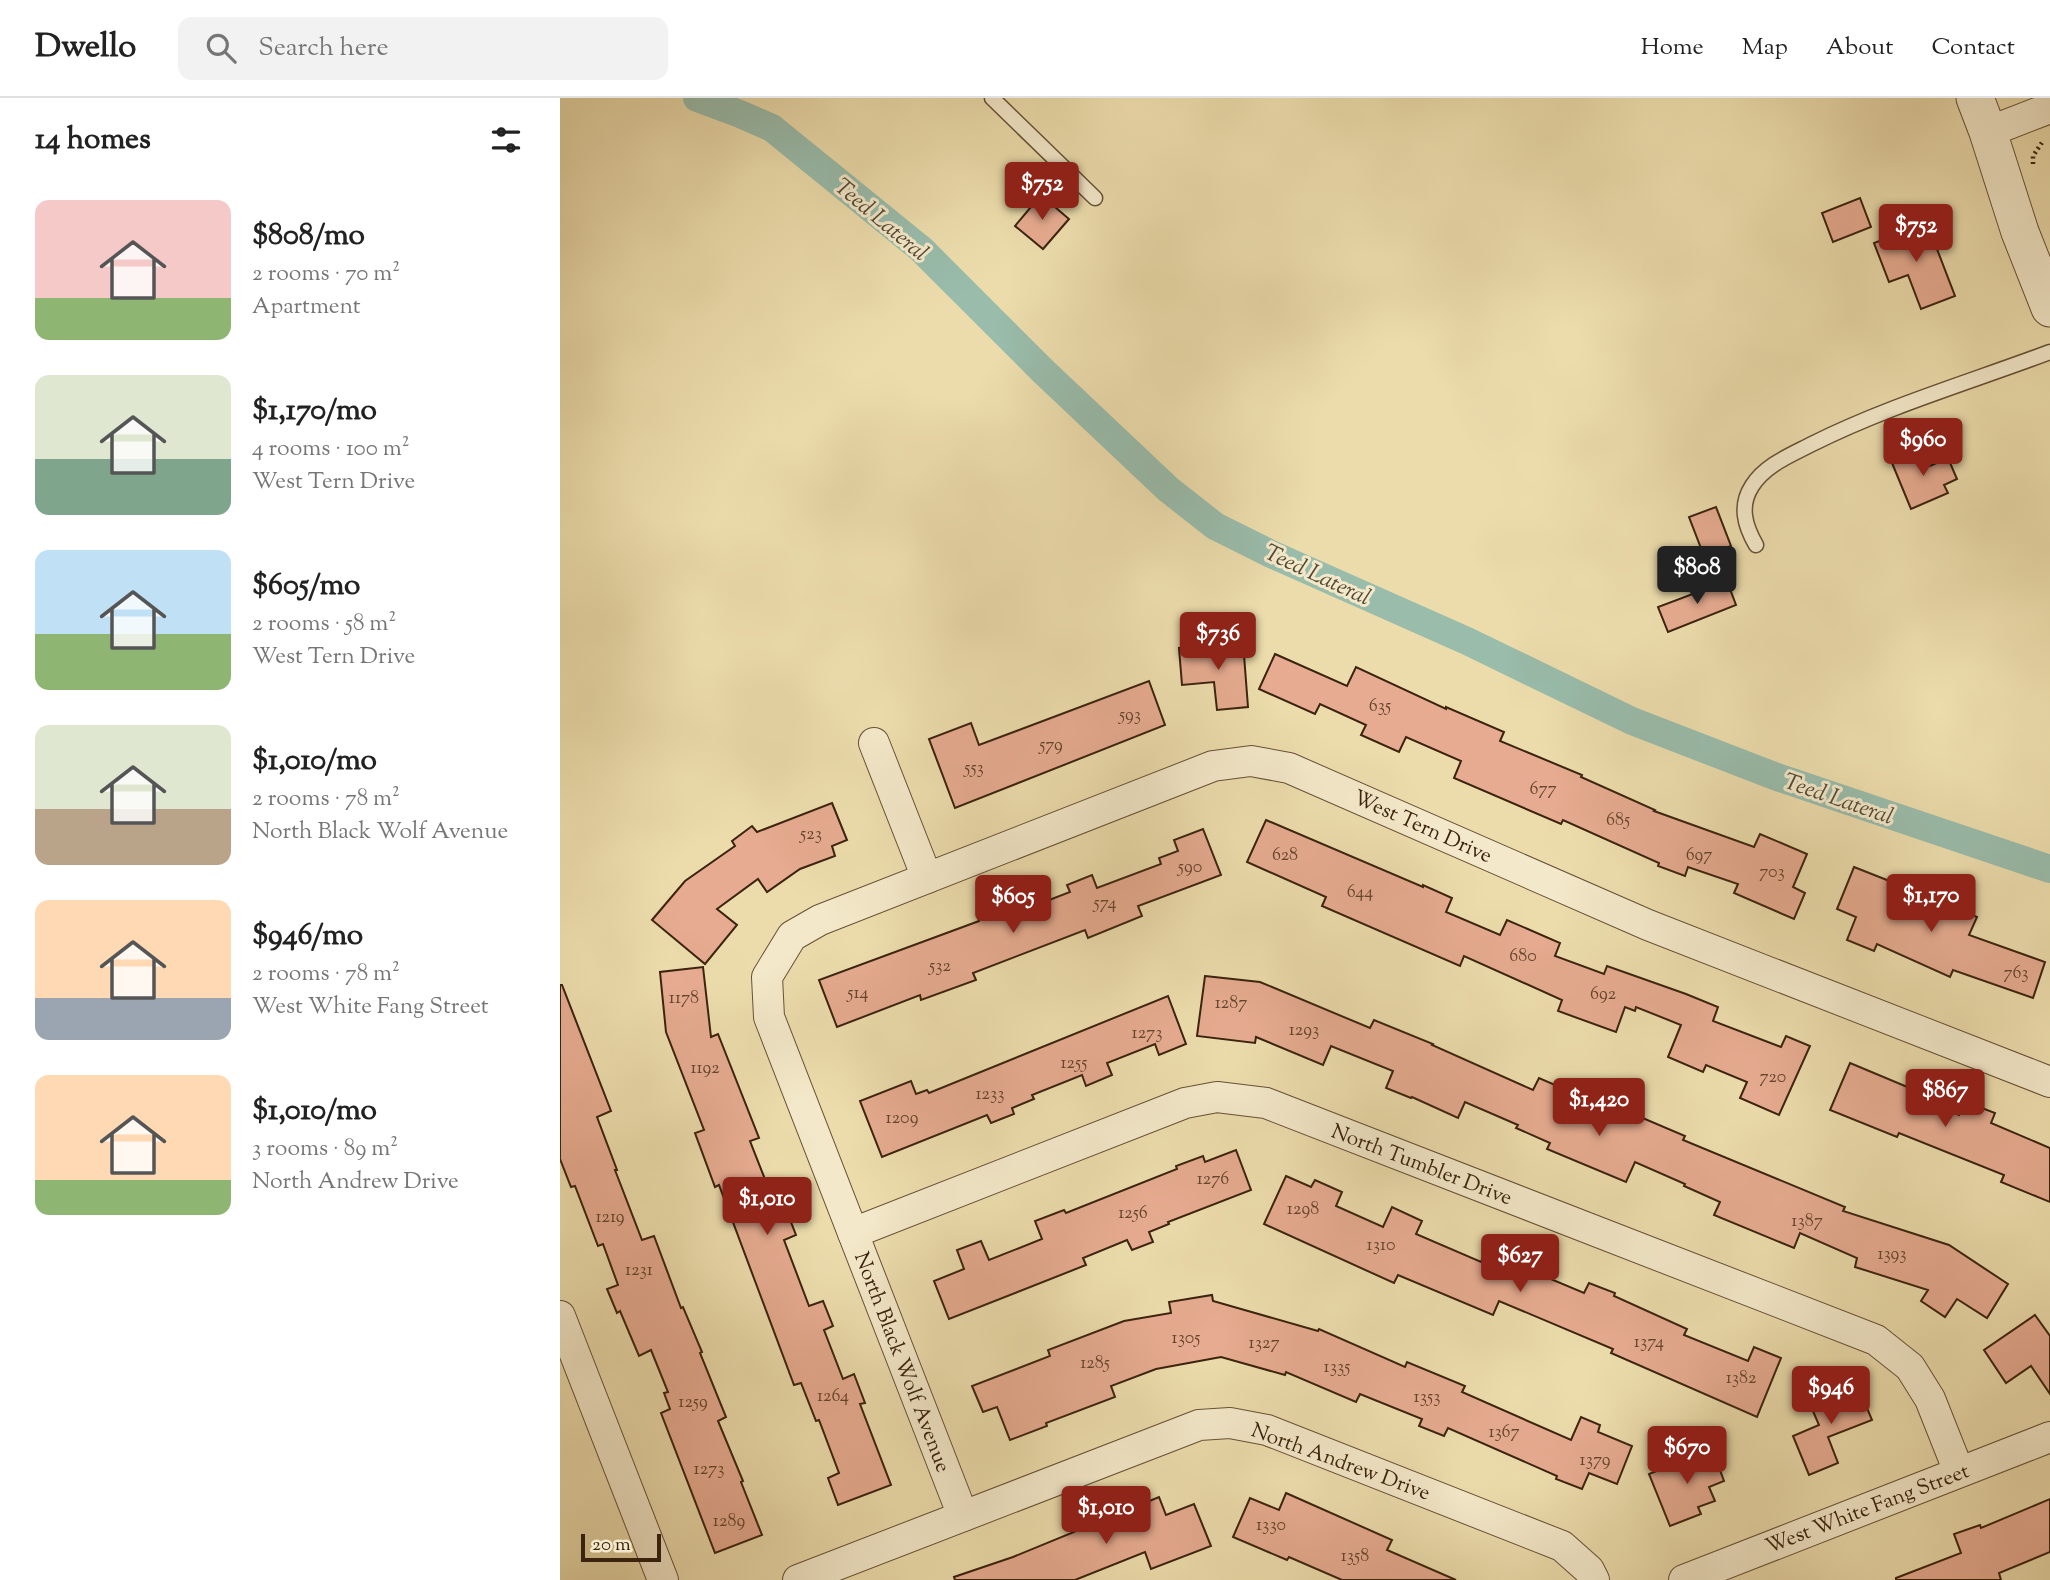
<!DOCTYPE html>
<html lang="en">
<head>
<meta charset="utf-8">
<style>
  body { margin:0; font-family:"Sorts Mill Goudy",serif; background:#f2f2f2; color:#222; height:100vh; display:flex; flex-direction:column; font-size:26px; white-space:nowrap }
  * { box-sizing:border-box; margin:0 }
  p { font-size:23px; color:#767676 }
  .icon { flex:none; width:38px; height:38px; fill:none; stroke:currentColor; stroke-width:2; stroke-linecap:round; stroke-linejoin:round }
  .map { position:relative; flex:1; overflow:hidden }
  .details { display:flex; flex-direction:column; background:#fff; width:560px }
  .details>* { flex:none }
  .scale { position:absolute; left:21px; bottom:18px; width:80px; box-sizing:border-box; padding-left:7px; border:4px solid #3b230e; border-top:0; font-size:19px; line-height:24px; white-space:nowrap; color:#3b230e; -webkit-text-stroke:5px #f3e8c9; paint-order:stroke }
  .price { position:absolute; translate:-50% -60px; padding:0 16px; border-radius:7px; background:#8f2418; color:#fff; font-size:23px; line-height:46px; filter:drop-shadow(0 2px 4px #0008) }
  .price::after { content:''; position:absolute; left:50%; top:42px; width:21px; height:16px; margin-left:-10px; background:inherit; clip-path:polygon(0 0,100% 0,50% 100%) }
  .price.active { background:#222; color:#fff }
  ul { padding:0; list-style:none }
  li { display:flex; align-items:center; gap:21px; height:175px; padding:0 35px }
  li span { display:grid; place-items:center; flex:none; width:196px; height:140px; border-radius:14px; color:#555 }
  li>.icon { margin-inline-start:auto }
  span .icon { width:84px; height:84px; fill:#fffc; stroke-width:1 }
  li b { font-size:30px }
  h2 { display:flex; justify-content:space-between; align-items:center; height:84px; padding:0 35px; font-size:30px }
  header { display:flex; align-items:center; gap:42px; box-sizing:border-box; height:98px; padding:0 35px; background:#fff; border-bottom:2px solid #e0e0e0 }
  header strong { font-size:33px }
  nav { display:flex; gap:38px; margin-inline-start:auto; font-size:24px }
  .search { width:490px; height:63px; background:#f2f2f2; display:flex; align-items:center; gap:18px; box-sizing:border-box; padding:0 24px; border-radius:14px; color:#767676; font-size:26px }
  main { display:flex; flex:1; min-height:0 }
  .map>svg:first-child { display:block }
  .lines { fill:none; stroke-linecap:round; stroke-linejoin:round }
  .canal { stroke:#99bcab; stroke-width:28 }
  .building { fill:#e6ab90; stroke:#3b230e; stroke-width:2 }
  .service-casing { stroke:#675136; stroke-width:17 }
  .minor-casing { stroke:#675136; stroke-width:32 }
  .tertiary-casing { stroke:#675136; stroke-width:39 }
  .path { stroke:#3b230e; stroke-width:4.5; stroke-dasharray:2 3.5; stroke-linecap:butt }
  .service { stroke:#f3e8c9; stroke-width:14 }
  .minor { stroke:#f3e8c9; stroke-width:30 }
  .tertiary { stroke:#f3e8c9; stroke-width:37 }
  .labels { text-anchor:middle; stroke-width:6; stroke-linejoin:round; paint-order:stroke }
  .number-label { font-size:18px; fill:#66452e }
  .street-label { font-size:21px; fill:#3b230e; stroke:#f3e8c9 }
  .water-label { font-size:23px; font-style:italic; fill:#524935; stroke:#f3e8c9 }
</style>
</head>
<body>
<header>
<strong>Dwello</strong>
<div class="search"><svg class="icon" aria-label="search" viewBox="0 0 24 24"><circle cx="10" cy="10" r="6"/><path d="M15 15l6 6"/></svg>Search here</div>
<nav><a>Home</a><a>Map</a><a>About</a><a>Contact</a></nav>
</header>
<main>
<section class="details">
<h2>14 homes<svg class="icon" aria-label="filters" viewBox="0 0 24 24"><path d="M4 7h16M4 17h16"/><circle cx="9" cy="7" r="2"/><circle cx="15" cy="17" r="2"/></svg></h2>
<ul>
<li><span style="background:linear-gradient(#f6c9c9 70%,#8fb573 0)"><svg class="icon" aria-label="home" viewBox="0 0 24 24"><path d="M3 11l9-7 9 7M6 9v11h12V9"/></svg></span><div><b>$808/mo</b><p>2 rooms · 70 m²</p><p>Apartment</p></div></li>
<li><span style="background:linear-gradient(#dfe7d0 60%,#7fa58c 0)"><svg class="icon" aria-label="home" viewBox="0 0 24 24"><path d="M3 11l9-7 9 7M6 9v11h12V9"/></svg></span><div><b>$1,170/mo</b><p>4 rooms · 100 m²</p><p>West Tern Drive</p></div></li>
<li><span style="background:linear-gradient(#bfe0f5 60%,#8fb573 0)"><svg class="icon" aria-label="home" viewBox="0 0 24 24"><path d="M3 11l9-7 9 7M6 9v11h12V9"/></svg></span><div><b>$605/mo</b><p>2 rooms · 58 m²</p><p>West Tern Drive</p></div></li>
<li><span style="background:linear-gradient(#dfe7d0 60%,#b9a48a 0)"><svg class="icon" aria-label="home" viewBox="0 0 24 24"><path d="M3 11l9-7 9 7M6 9v11h12V9"/></svg></span><div><b>$1,010/mo</b><p>2 rooms · 78 m²</p><p>North Black Wolf Avenue</p></div></li>
<li><span style="background:linear-gradient(#ffd9b3 70%,#9aa5b1 0)"><svg class="icon" aria-label="home" viewBox="0 0 24 24"><path d="M3 11l9-7 9 7M6 9v11h12V9"/></svg></span><div><b>$946/mo</b><p>2 rooms · 78 m²</p><p>West White Fang Street</p></div></li>
<li><span style="background:linear-gradient(#ffd9b3 75%,#8fb573 0)"><svg class="icon" aria-label="home" viewBox="0 0 24 24"><path d="M3 11l9-7 9 7M6 9v11h12V9"/></svg></span><div><b>$1,010/mo</b><p>3 rooms · 89 m²</p><p>North Andrew Drive</p></div></li>
</ul>
</section>
<div class="map">
<svg width="1490" height="1482" viewBox="0 0 1490 1482">
  <rect width="100%" height="100%" fill="#ecdcac"/>
  <filter id="stains"><feTurbulence type="fractalNoise" baseFrequency=".00286" numOctaves="4"/><feColorMatrix values="0 0 0 0 .2 0 0 0 0 .09 0 0 0 0 .02 0 0 0 .5 -.17"/></filter>
  <radialGradient id="worn" r=".72"><stop offset=".6" stop-color="#630" stop-opacity="0"/><stop offset="1" stop-color="#630" stop-opacity=".3"/></radialGradient>
  <g class="lines">
    <path class="canal" d="M137 0 180 16 212 30 361 151 483 273 608 391 655 428 711 456 907 543 1072 623 1217 679 1490 771"/>
  </g>
  <g class="building">
    <path d="M481 97 509 121 483 151 455 128Z"/>
    <path d="M1300 100 1311 129 1273 144 1262 115Z"/>
    <path d="M1367 125 1395 198 1361 211 1348 177 1329 184 1314 145Z"/>
    <path d="M1363 352 1370 368 1388 360 1397 381 1384 387 1388 395 1351 411 1332 365Z"/>
    <path d="M1156 409 1171 448 1144 458 1129 419Z"/>
    <path d="M1167 483 1176 507 1108 534 1098 509Z"/>
    <path d="M683 544 688 609 657 612 654 584 622 587 619 550Z"/>
    <path d="M715 556 787 588 796 569 886 611V609L944 634 940 643 1022 677 1021 679 1095 712 1094 713 1194 749 1200 736 1247 756 1233 789 1245 795 1234 821 1174 795 1178 786 1128 769 1125 778 1098 768 1099 765 1003 722 1001 726 894 680 901 663 846 639 839 654 801 637 806 627 760 606 755 616 699 591Z"/>
    <path d="M589 583 605 627 395 710 369 641 411 625 419 647Z"/>
    <path d="M272 705 287 742 272 748 275 758 240 771 207 794 198 781 157 811 177 827 145 866 92 822 125 783 175 748 172 743 192 728 197 734Z"/>
    <path d="M706 722 863 789V787L892 800 886 814 940 837 947 822 1000 845 995 858 1044 876 1047 868 1126 896 1158 909 1153 923 1221 949 1226 938 1250 948 1219 1017 1180 1000 1187 984 1146 967 1143 974 1108 959 1121 927 1076 909 1075 913 1065 909 1056 934 998 913 1002 902 904 858 900 868 762 808 766 799 687 764Z"/>
    <path d="M643 731 661 777 578 808 582 818 528 840 525 832 413 875 416 882 361 902 360 897 277 929 259 882 419 823 418 819 444 809 448 818 510 794 507 787 532 777 537 790 601 766 599 760 618 753 614 742Z"/>
    <path d="M1294 769 1370 799 1371 798 1417 819 1409 837 1485 864 1473 900 1393 872 1390 879 1317 846 1314 853 1287 842 1296 819 1277 811Z"/>
    <path d="M143 869 151 939 158 936 199 1040 190 1043 210 1094 218 1091 236 1137 224 1142 249 1208 263 1203 273 1228 264 1232 283 1281 294 1276 305 1305 300 1306 331 1387 278 1407 268 1380 279 1375 259 1322 256 1323 241 1285 234 1287 159 1087 155 1089 135 1035 144 1032 106 934 100 874Z"/>
    <path d="M645 878 700 884 810 930 814 922 873 946 872 947 973 992 979 980 1062 1016 1064 1012 1125 1038 1123 1042 1285 1109 1283 1113 1389 1147 1448 1186 1427 1220 1397 1201 1385 1219 1361 1203 1368 1192 1295 1169 1297 1160 1240 1135 1234 1150 1154 1117 1160 1104 1124 1088 1125 1086 1075 1064 1066 1084 987 1051 990 1045 956 1030 958 1027 905 1004 898 1020 852 999 851 1000 826 990 833 973 771 948 763 967 696 939 695 945 637 938Z"/>
    <path d="M0 887H2L51 1013 37 1019 57 1072H55L82 1142 94 1138 121 1210 123 1209 142 1254 140 1255 166 1319 158 1323 183 1383 181 1384 202 1437 155 1455 101 1315 110 1311 104 1295 108 1294 91 1252 79 1258 60 1213 57 1215 47 1191 58 1187 43 1146 38 1148 15 1088 11 1089 0 1061Z"/>
    <path d="M608 898 626 946 599 957 595 946 547 965 552 977 526 988 522 977 472 997 474 1001 452 1010 454 1016 431 1025 427 1017 322 1059 300 1003 351 983 356 996 367 992 369 995Z"/>
    <path d="M1290 965 1357 993 1354 998 1399 1017 1404 1003 1435 1015 1431 1025 1490 1050V1104L1441 1084 1444 1077 1339 1035 1337 1039 1270 1012Z"/>
    <path d="M676 1052 691 1092 608 1124 609 1126 589 1134 593 1144 572 1152 567 1142 523 1160 526 1167 389 1221 374 1183 404 1171 397 1152 421 1143 429 1162 482 1141 475 1123 504 1112 506 1115 617 1071 616 1068 643 1058 645 1064Z"/>
    <path d="M726 1078 751 1089 755 1082 782 1094 776 1108 823 1129 832 1109 862 1123 856 1136 921 1164 928 1146 958 1159 955 1166 1024 1195 1029 1185 1055 1195 1054 1198 1127 1231 1124 1237 1188 1263 1194 1249 1221 1260 1197 1319 1051 1255 1053 1251 939 1203 933 1217 838 1177 834 1185 704 1126Z"/>
    <path d="M652 1197 653 1203 758 1233 759 1231 845 1269 847 1264 905 1288 902 1294 1011 1342 1021 1319 1040 1327 1038 1334 1072 1348 1057 1386 1029 1375 1022 1391 996 1381 997 1378 888 1330 884 1338 859 1328 862 1321 800 1296 796 1304 726 1274 725 1277 661 1259 596 1271 551 1288 555 1299 486 1325 487 1328 450 1342 437 1309 423 1314 412 1288 490 1258 488 1252 564 1223 611 1215 609 1204Z"/>
    <path d="M1475 1217 1490 1238V1296L1471 1268 1446 1285 1424 1252Z"/>
    <path d="M1296 1284 1312 1322 1268 1339 1278 1365 1249 1377 1233 1338 1259 1327 1249 1304Z"/>
    <path d="M1152 1351 1164 1383 1149 1389 1155 1403 1138 1409 1141 1416 1110 1428 1089 1376Z"/>
    <path d="M726 1395 832 1442 827 1452 896 1482H782L729 1459 727 1462 673 1439 690 1400 719 1412Z"/>
    <path d="M599 1399 606 1417 634 1406 651 1448 591 1471 585 1454 515 1482H395L394 1479 453 1459Z"/>
    <path d="M1490 1401V1454L1439 1475 1441 1482H1336V1480L1401 1455 1394 1436 1420 1427 1421 1430Z"/>
  </g>
  <g class="lines">
    <defs>
      <g id="service">
        <path d="M432 0 535 100"/>
        <path d="M1196 447C1185 428 1179 408 1192 388 1205 367 1231 357 1252 346 1328 308 1410 284 1490 254"/>
      </g>
      <g id="minor">
        <path d="M1428 34 1490 10"/>
        <path d="M314 645 367 780"/>
        <path d="M293 1135 625 1005 657 999 706 1005 1316 1242 1350 1269 1370 1301 1399 1374"/>
        <path d="M0 1218 103 1482"/>
        <path d="M403 1418 209 919 207 879 232 838 260 822 653 668 691 663 729 670 1088 827 1490 984"/>
        <path d="M238 1482 639 1327 670 1325 707 1332 1002 1448 1029 1472 1034 1482"/>
        <path d="M1124 1482 1490 1339"/>
      </g>
      <path id="tertiary" d="M1415 0 1428 34 1460 134 1490 210"/>
    </defs>
    <use href="#service" class="service-casing"/>
    <use href="#minor" class="minor-casing"/>
    <use href="#tertiary" class="tertiary-casing"/>
    <path class="path" d="M1473 66V58L1483 43"/>
    <use href="#service" class="service"/>
    <use href="#minor" class="minor"/>
    <use href="#tertiary" class="tertiary"/>
  </g>
  <g class="labels">
    <g class="number-label">
      <text x="820" y="613">635</text>
      <text x="570" y="622">593</text>
      <text x="491" y="652">579</text>
      <text x="414" y="675">553</text>
      <text x="983" y="696">677</text>
      <text x="1058" y="727">685</text>
      <text x="251" y="741">523</text>
      <text x="725" y="762">628</text>
      <text x="1139" y="762">697</text>
      <text x="630" y="774">590</text>
      <text x="1212" y="779">703</text>
      <text x="800" y="799">644</text>
      <text x="545" y="810">574</text>
      <text x="963" y="863">680</text>
      <text x="380" y="873">532</text>
      <text x="1456" y="880">763</text>
      <text x="298" y="900">514</text>
      <text x="1043" y="901">692</text>
      <text x="124" y="905">1178</text>
      <text x="671" y="910">1287</text>
      <text x="744" y="937">1293</text>
      <text x="587" y="940">1273</text>
      <text x="514" y="970">1255</text>
      <text x="145" y="975">1192</text>
      <text x="1213" y="984">720</text>
      <text x="430" y="1001">1233</text>
      <text x="342" y="1025">1209</text>
      <text x="653" y="1086">1276</text>
      <text x="743" y="1116">1298</text>
      <text x="573" y="1120">1256</text>
      <text x="50" y="1124">1219</text>
      <text x="1247" y="1128">1387</text>
      <text x="821" y="1152">1310</text>
      <text x="1332" y="1161">1393</text>
      <text x="79" y="1177">1231</text>
      <text x="626" y="1245">1305</text>
      <text x="1089" y="1249">1374</text>
      <text x="704" y="1250">1327</text>
      <text x="535" y="1270">1285</text>
      <text x="777" y="1274">1335</text>
      <text x="1181" y="1285">1382</text>
      <text x="273" y="1303">1264</text>
      <text x="867" y="1304">1353</text>
      <text x="133" y="1309">1259</text>
      <text x="944" y="1339">1367</text>
      <text x="1035" y="1367">1379</text>
      <text x="149" y="1376">1273</text>
      <text x="169" y="1428">1289</text>
      <text x="711" y="1432">1330</text>
      <text x="795" y="1463">1358</text>
    </g>
    <g class="street-label">
      <text transform="translate(863 728) rotate(24)" y="7">West Tern Drive</text>
      <text transform="translate(862 1066) rotate(21)" y="7">North Tumbler Drive</text>
      <text transform="translate(343 1264) rotate(69)" y="7">North Black Wolf Avenue</text>
      <text transform="translate(781 1363) rotate(20)" y="7">North Andrew Drive</text>
      <text transform="translate(1307 1410) rotate(-21)" y="7">West White Fang Street</text>
    </g>
    <g class="water-label">
      <text transform="translate(322 121) rotate(40)" y="8">Teed Lateral</text>
      <text transform="translate(758 476) rotate(25)" y="8">Teed Lateral</text>
      <text transform="translate(1279 700) rotate(19)" y="8">Teed Lateral</text>
    </g>
  </g>
  <rect width="100%" height="100%" filter="url(#stains)"/>
  <rect width="100%" height="100%" fill="url(#worn)"/>
</svg>
<div class="scale">20 m</div>
<b class="price" style="left:482px;top:124px">$752</b>
<b class="price" style="left:1356px;top:166px">$752</b>
<b class="price" style="left:1363px;top:380px">$960</b>
<b class="price active" style="left:1137px;top:508px">$808</b>
<b class="price" style="left:658px;top:574px">$736</b>
<b class="price" style="left:1371px;top:836px">$1,170</b>
<b class="price" style="left:453px;top:837px">$605</b>
<b class="price" style="left:1385px;top:1031px">$867</b>
<b class="price" style="left:1039px;top:1040px">$1,420</b>
<b class="price" style="left:207px;top:1139px">$1,010</b>
<b class="price" style="left:960px;top:1196px">$627</b>
<b class="price" style="left:1271px;top:1328px">$946</b>
<b class="price" style="left:1127px;top:1388px">$670</b>
<b class="price" style="left:546px;top:1448px">$1,010</b>
</div>
</main>
</body>
</html>
